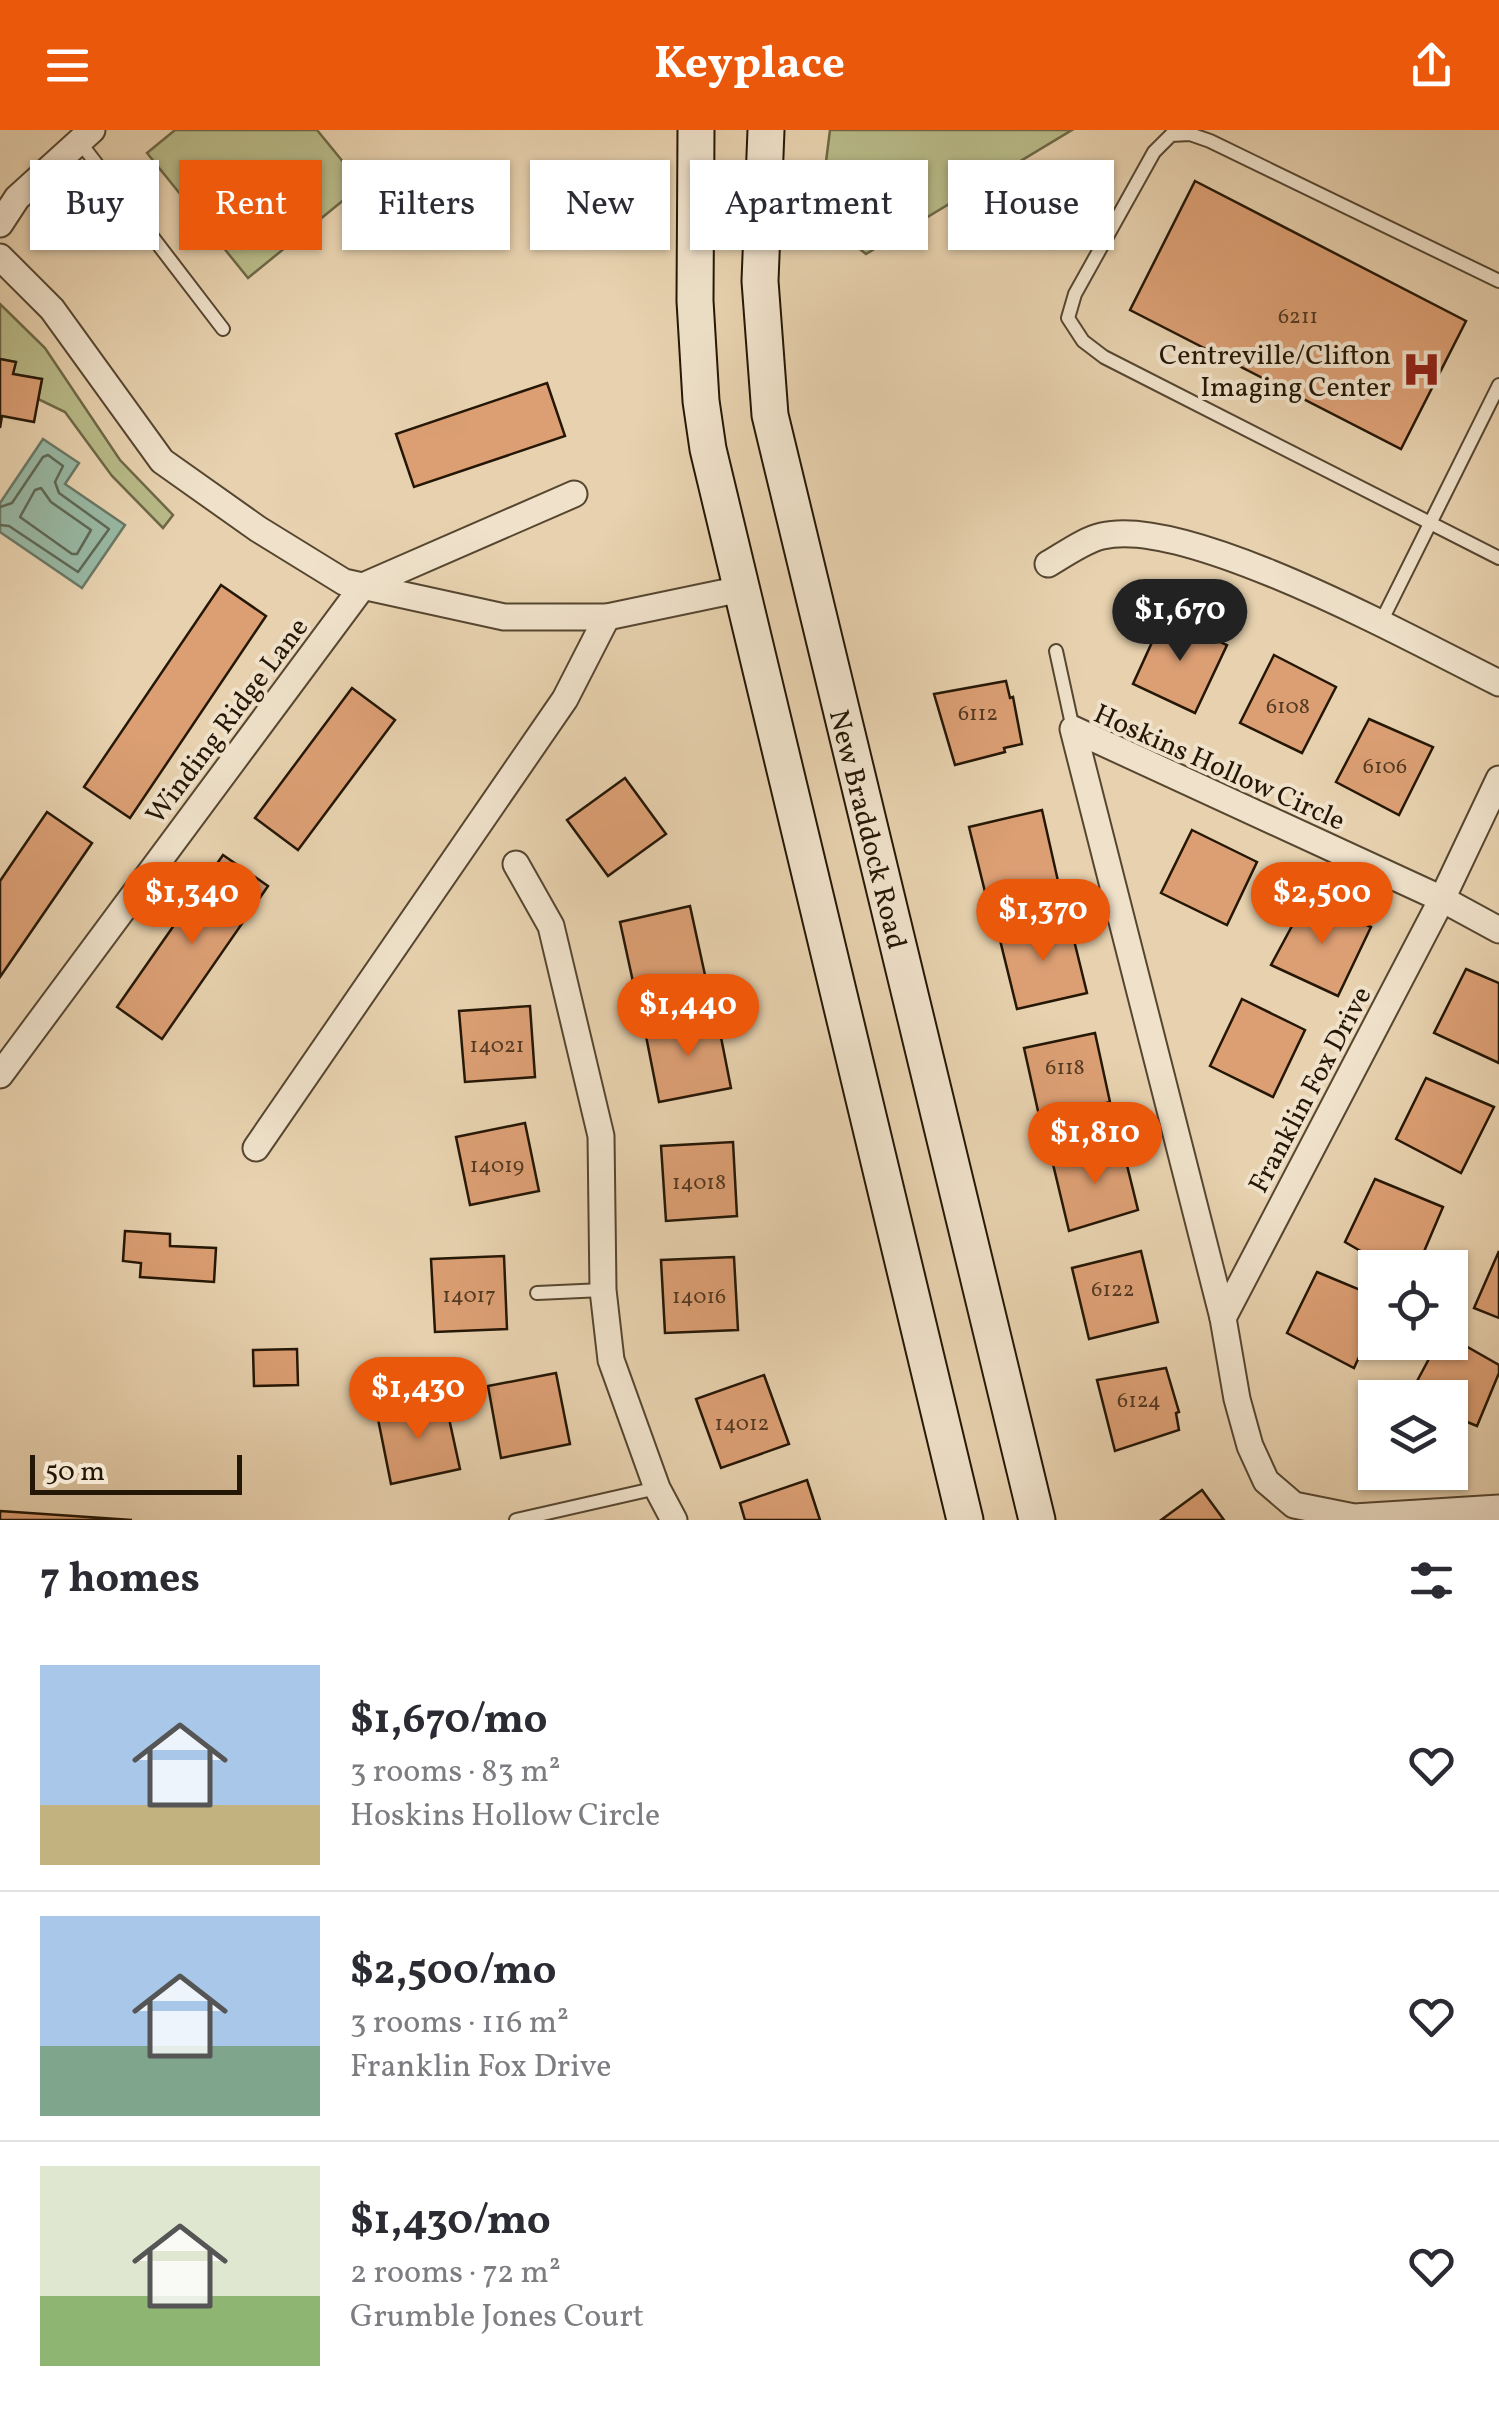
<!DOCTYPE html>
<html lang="en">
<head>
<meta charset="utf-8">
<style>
  body { margin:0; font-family:Vollkorn,serif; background:#f7f7f7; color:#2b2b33; height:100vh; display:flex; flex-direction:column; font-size:38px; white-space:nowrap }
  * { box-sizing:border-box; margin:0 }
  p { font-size:32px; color:#7c7c81 }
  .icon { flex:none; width:55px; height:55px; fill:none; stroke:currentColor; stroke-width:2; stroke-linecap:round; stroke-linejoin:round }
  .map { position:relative; height:1390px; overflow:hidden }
  .drawer { display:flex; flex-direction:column; background:#fff; flex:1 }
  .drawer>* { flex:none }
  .top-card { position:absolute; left:30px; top:30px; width:1440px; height:90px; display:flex; gap:20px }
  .controls { position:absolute; left:1358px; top:1120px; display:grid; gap:20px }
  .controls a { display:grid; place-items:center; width:110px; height:110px; border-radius:0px; background:#fff; box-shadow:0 2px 8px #0004; font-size:50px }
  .scale { position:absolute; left:30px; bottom:25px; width:212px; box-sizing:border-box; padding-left:10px; border:5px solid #251706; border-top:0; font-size:28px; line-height:35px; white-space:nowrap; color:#251706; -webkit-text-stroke:8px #efe1ca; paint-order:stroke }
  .price { position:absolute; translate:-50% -85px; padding:0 22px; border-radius:35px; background:#ea580c; color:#fff; font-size:32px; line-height:65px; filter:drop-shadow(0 2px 5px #0008) }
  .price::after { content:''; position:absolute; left:50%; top:60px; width:30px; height:22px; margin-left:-15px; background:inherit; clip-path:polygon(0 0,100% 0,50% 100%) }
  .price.active { background:#222; color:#fff }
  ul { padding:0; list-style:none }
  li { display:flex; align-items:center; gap:30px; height:250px; padding:0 40px }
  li+li { border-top:2px solid #e1e1e2 }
  li span { display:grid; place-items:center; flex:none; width:280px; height:200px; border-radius:0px; color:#555 }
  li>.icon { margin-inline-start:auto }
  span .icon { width:120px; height:120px; fill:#fffc; stroke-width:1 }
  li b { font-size:42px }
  h2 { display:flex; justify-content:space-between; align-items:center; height:120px; padding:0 40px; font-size:42px }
  .chip { padding:0 35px; border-radius:0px; background:#fff; box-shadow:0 2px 8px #0004; font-size:35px; line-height:90px }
  .chip.active { background:#ea580c; color:#fff }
  header { display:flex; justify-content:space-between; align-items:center; height:130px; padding:0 40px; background:#ea580c; color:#fff; font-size:45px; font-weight:700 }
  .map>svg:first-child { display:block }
  .green { fill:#b8ba88; stroke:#6e6847; stroke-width:2.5 }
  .water { fill:#98b8a4; stroke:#6a7865; stroke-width:2.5 }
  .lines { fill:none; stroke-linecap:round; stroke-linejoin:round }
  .shore { stroke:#5e6855; stroke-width:2.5 }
  .building { fill:#dc9f74; stroke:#251706; stroke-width:2.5 }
  .service-casing { stroke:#564630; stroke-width:16 }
  .minor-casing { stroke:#564630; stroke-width:29 }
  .secondary-casing { stroke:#251706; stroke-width:39 }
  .service { stroke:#efe1ca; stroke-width:12 }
  .minor { stroke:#efe1ca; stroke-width:25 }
  .secondary { stroke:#efe1ca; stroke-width:35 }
  .labels { text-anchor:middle; stroke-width:8; stroke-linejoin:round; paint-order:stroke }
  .number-label { font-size:22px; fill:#533922 }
  .poi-label { font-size:28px; fill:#251706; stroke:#efe1ca; text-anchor:end }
  .street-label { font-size:28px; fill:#251706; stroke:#efe1ca }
</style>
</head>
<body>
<header><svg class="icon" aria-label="menu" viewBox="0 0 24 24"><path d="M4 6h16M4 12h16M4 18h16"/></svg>Keyplace<svg class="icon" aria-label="share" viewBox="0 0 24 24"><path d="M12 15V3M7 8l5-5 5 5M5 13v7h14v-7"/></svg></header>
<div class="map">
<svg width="1499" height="1390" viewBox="0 0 1499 1390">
  <rect width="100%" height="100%" fill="#e7d1ae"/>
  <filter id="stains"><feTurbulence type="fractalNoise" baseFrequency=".002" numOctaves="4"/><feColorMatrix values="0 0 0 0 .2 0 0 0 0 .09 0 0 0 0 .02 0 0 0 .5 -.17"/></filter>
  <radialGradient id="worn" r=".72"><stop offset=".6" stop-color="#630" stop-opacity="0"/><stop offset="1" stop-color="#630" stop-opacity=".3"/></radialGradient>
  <g class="green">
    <path d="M175 0H317L362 55 248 148 147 23Z"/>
    <path d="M830 0H1072L866 124 819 87Z"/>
    <path d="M0 174 45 218 120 330 173 385 163 398 112 346 65 282 38 269 42 249 13 244 15 232 0 229Z"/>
  </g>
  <path class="water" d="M43 309 79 333 65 354 125 395 82 458 0 402V373Z"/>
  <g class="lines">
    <g class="shore">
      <path d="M41 358 51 372 91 400 77 424H72L20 387 35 360Z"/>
      <path d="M0 377 12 373 43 327 48 325 63 336 55 352 59 363 109 399 78 442 9 396 0 395"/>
    </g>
  </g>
  <g class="building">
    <path d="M1195 51 1466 191 1401 319 1130 180Z"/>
    <path d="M0 229 16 232 13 244 42 249 34 292 2 286 0 298Z"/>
    <path d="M547 253 565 306 414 357 396 304Z"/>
    <path d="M221 455 266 486 130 688 84 657Z"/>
    <path d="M1164 486 1227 515 1195 583 1133 554Z"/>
    <path d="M1274 525 1336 557 1302 623 1240 593Z"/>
    <path d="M1006 551 1010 568 1013 567 1022 614 1004 618 1005 622 955 635 934 564Z"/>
    <path d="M352 558 395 590 298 720 255 688Z"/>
    <path d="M1369 589 1433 617 1399 685 1336 652Z"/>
    <path d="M625 648 666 704 608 746 567 690Z"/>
    <path d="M1042 680 1058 751 987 770 969 697Z"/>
    <path d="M47 682 92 713 0 847V751Z"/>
    <path d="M1192 700 1257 732 1227 795 1161 763Z"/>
    <path d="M223 725 268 756 162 909 117 877Z"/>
    <path d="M1306 770 1371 797 1338 866 1271 835Z"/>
    <path d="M690 776 705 845 635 861 620 792Z"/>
    <path d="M1069 790 1087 863 1017 879 999 806Z"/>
    <path d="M1466 839 1499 853V933L1434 903Z"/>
    <path d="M1242 869 1305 900 1273 967 1210 936Z"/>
    <path d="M530 876 535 947 465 952 459 881Z"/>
    <path d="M717 887 731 958 659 972 645 901Z"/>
    <path d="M1095 903 1110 972 1040 990 1024 918Z"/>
    <path d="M1426 948 1494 977 1461 1043 1396 1009Z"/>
    <path d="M525 993 539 1061 470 1075 456 1007Z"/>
    <path d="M733 1012 737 1086 666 1091 661 1016Z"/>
    <path d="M1122 1015 1138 1080 1069 1101 1052 1030Z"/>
    <path d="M1375 1049 1443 1077 1417 1138H1390L1345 1112Z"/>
    <path d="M125 1101 170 1104V1116L216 1118 214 1152 140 1147 141 1133 123 1131Z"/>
    <path d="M1141 1121 1158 1192 1089 1209 1072 1138Z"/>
    <path d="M1499 1121V1188L1474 1178Z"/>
    <path d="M504 1126 507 1199 435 1202 431 1129Z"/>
    <path d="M734 1127 738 1200 665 1203 661 1130Z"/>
    <path d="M1317 1142 1375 1166V1192L1354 1238 1287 1203Z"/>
    <path d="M1450 1207 1499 1235V1243L1477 1296 1450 1285V1268H1408L1438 1212H1450Z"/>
    <path d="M297 1219 298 1255 254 1256 253 1220Z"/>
    <path d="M1166 1238 1179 1282 1176 1283 1179 1300 1115 1321 1097 1250Z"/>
    <path d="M556 1243 570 1314 501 1328 488 1256Z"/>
    <path d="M764 1245 789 1314 721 1338 696 1269Z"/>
    <path d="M445 1270 460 1339 391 1354 377 1284Z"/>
    <path d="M807 1350 820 1390H745L740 1373Z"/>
    <path d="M1202 1360 1224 1390H1161Z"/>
    <path d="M0 1381 132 1390H0Z"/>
  </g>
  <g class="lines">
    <defs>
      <g id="service">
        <path d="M79 11 223 199"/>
        <path d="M1499 151 1210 11 1190 4 1171 5 1154 22 1075 164 1068 188 1083 211 1104 227 1499 428"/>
        <path d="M1380 494 1499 255"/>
        <path d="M1056 521 1073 599"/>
        <path d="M537 1163 603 1160"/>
        <path d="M516 1390 657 1358"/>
      </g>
      <g id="minor">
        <path d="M0 94 17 68 92 0"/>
        <path d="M0 127 52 179 162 331 258 399 344 452 504 487H607L741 459"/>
        <path d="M1048 434C1064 425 1084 410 1102 406 1188 385 1416 512 1499 553"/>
        <path d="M516 734 551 796 601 1006 603 1160 611 1230 657 1358 674 1390"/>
        <path d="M1499 800 1442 769 1073 599 1223 1188 1237 1269 1250 1316 1266 1351 1294 1375 1354 1387 1499 1378"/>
        <path d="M0 945 363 456 574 364"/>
        <path d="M256 1018 565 569 607 487"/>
        <path d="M1223 1188 1442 769 1499 649"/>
      </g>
      <g id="secondary">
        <path d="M696 0 695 171 701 271 708 319 965 1390"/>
        <path d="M766 0 760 151 770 285 1037 1390"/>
      </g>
    </defs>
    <use href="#service" class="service-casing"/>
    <use href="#minor" class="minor-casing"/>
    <use href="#secondary" class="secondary-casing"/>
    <use href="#service" class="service"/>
    <use href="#minor" class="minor"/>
    <use href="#secondary" class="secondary"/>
  </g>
  <defs>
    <symbol id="hospital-bare" viewBox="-9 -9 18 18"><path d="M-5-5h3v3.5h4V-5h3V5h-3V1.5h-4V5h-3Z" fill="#8f2418" stroke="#efe1ca" stroke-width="2.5" paint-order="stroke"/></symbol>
  </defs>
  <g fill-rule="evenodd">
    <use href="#hospital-bare" x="1394" y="212" width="55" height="55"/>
  </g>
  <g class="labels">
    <g class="number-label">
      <text x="1298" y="193">6211</text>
      <text x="1288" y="583">6108</text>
      <text x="978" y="590">6112</text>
      <text x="1385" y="643">6106</text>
      <text x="497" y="922">14021</text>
      <text x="1065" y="944">6118</text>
      <text x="497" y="1042">14019</text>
      <text x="699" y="1059">14018</text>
      <text x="1113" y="1166">6122</text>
      <text x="469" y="1172">14017</text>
      <text x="699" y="1173">14016</text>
      <text x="1139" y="1277">6124</text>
      <text x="742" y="1300">14012</text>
    </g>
    <g class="poi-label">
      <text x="1391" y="234">Centreville/Clifton<tspan x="1391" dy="32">Imaging Center</tspan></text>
    </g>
    <g class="street-label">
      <text transform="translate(226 590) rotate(-53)" y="10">Winding Ridge Lane</text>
      <text transform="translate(1220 636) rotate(24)" y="10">Hoskins Hollow Circle</text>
      <text transform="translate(869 699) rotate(76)" y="10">New Braddock Road</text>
      <text transform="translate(1309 959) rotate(-62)" y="10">Franklin Fox Drive</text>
    </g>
  </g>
  <rect width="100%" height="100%" filter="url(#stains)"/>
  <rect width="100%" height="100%" fill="url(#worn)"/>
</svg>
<div class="controls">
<a><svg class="icon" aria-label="locate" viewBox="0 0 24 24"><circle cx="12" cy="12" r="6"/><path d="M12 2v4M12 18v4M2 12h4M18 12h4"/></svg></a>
<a><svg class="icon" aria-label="layers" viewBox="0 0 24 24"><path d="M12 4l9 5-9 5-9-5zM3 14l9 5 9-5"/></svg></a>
</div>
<div class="scale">50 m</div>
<b class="price active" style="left:1180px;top:534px">$1,670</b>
<b class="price" style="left:192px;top:817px">$1,340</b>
<b class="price" style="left:1322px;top:817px">$2,500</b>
<b class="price" style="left:1043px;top:834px">$1,370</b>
<b class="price" style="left:688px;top:929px">$1,440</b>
<b class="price" style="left:1095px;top:1057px">$1,810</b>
<b class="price" style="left:418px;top:1312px">$1,430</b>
<div class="top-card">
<a class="chip">Buy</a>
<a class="chip active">Rent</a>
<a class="chip">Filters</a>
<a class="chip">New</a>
<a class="chip">Apartment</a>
<a class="chip">House</a>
</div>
</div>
<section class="drawer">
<h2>7 homes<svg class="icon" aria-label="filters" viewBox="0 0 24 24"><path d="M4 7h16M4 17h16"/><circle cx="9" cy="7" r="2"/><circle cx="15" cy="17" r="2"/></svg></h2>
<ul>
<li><span style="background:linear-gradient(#a9c7e8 70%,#c2b280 0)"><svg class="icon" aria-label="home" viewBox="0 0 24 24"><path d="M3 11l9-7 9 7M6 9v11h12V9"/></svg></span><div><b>$1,670/mo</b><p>3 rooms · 83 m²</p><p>Hoskins Hollow Circle</p></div><svg class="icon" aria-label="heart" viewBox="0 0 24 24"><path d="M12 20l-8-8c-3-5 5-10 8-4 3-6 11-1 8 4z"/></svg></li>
<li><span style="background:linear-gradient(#a9c7e8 65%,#7fa58c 0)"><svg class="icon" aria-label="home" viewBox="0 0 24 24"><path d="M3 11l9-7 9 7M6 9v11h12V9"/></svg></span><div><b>$2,500/mo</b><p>3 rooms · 116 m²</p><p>Franklin Fox Drive</p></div><svg class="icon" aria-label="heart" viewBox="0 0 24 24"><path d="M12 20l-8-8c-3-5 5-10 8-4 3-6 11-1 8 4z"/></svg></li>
<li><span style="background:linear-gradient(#dfe7d0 65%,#8fb573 0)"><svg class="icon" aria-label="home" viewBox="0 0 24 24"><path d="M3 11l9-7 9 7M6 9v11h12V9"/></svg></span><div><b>$1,430/mo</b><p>2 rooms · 72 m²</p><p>Grumble Jones Court</p></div><svg class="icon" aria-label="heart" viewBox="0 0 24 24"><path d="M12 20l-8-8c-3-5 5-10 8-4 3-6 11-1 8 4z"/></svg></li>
</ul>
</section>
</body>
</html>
